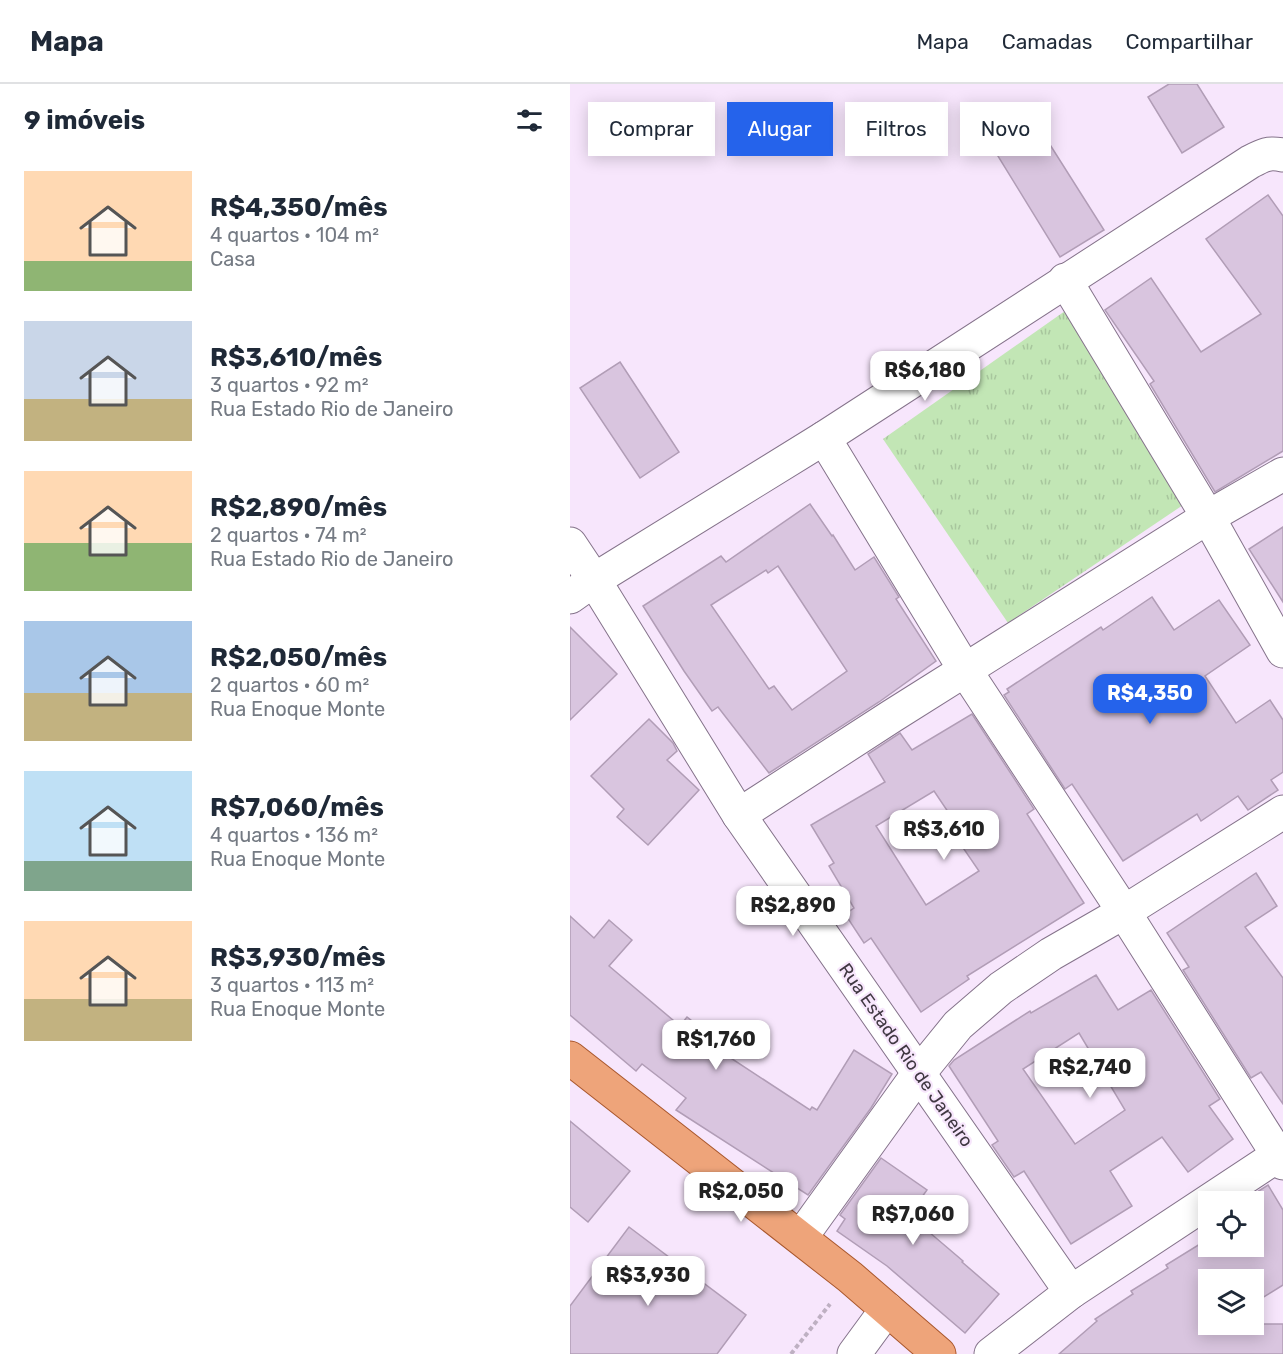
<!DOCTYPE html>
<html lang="pt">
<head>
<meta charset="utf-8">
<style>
  body { margin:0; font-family:Rubik,sans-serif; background:#f6f6f7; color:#1f2937; height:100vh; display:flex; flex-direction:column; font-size:22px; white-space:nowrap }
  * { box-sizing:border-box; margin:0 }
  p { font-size:20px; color:#747a83 }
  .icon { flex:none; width:33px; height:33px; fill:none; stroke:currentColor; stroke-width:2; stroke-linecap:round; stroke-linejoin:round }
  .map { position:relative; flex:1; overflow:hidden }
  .side { display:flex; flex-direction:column; background:#fff; width:570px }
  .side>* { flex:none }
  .banner { position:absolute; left:18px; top:18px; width:570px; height:54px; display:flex; gap:12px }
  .fabs { position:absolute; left:628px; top:1107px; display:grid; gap:12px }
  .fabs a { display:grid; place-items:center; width:66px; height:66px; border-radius:0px; background:#fff; box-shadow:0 3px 15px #0003; font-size:30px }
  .price { position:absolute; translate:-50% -51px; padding:0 14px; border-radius:12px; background:#fff; color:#222; font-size:20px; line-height:39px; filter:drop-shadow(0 2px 3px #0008) }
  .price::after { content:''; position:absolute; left:50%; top:36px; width:18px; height:14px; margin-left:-9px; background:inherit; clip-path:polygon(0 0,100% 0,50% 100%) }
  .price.on { background:#2563eb; color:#fff }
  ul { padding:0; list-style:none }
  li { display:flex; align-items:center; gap:18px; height:150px; padding:0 24px }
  li span { display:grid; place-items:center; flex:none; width:168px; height:120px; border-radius:0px; color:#555 }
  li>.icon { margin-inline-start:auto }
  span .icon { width:72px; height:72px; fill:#fffc; stroke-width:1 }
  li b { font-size:26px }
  h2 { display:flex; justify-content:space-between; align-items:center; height:72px; padding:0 24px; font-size:26px }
  .chip { padding:0 21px; border-radius:0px; background:#fff; box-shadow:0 3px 15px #0003; font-size:21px; line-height:54px }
  .chip.on { background:#2563eb; color:#fff }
  header { display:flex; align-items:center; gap:36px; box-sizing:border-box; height:84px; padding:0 30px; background:#fff; border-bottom:2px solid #e0e1e3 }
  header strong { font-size:28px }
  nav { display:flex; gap:33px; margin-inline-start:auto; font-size:21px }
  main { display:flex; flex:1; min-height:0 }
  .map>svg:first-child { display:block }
  .park { fill:url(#park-tufts) }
  .building { fill:#d9c5df; stroke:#b19db6; stroke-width:1.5; fill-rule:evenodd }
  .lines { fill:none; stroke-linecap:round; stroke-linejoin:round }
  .minor-casing { stroke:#85738b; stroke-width:35 }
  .major-casing { stroke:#a9572d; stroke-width:35 }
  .path { stroke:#beb0c2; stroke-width:4; stroke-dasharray:4.5 3; stroke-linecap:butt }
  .minor { stroke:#fff; stroke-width:33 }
  .major { stroke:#eea47a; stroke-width:33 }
  .labels { text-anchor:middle; stroke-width:4.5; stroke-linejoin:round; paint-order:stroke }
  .street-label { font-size:18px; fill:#403842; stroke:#f7e6fc }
</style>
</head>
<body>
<header>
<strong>Mapa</strong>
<nav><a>Mapa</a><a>Camadas</a><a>Compartilhar</a></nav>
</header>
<main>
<section class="side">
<h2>9 imóveis<svg class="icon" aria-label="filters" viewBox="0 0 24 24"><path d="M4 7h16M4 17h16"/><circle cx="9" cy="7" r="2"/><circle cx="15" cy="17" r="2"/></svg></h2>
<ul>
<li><span style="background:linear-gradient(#ffd9b3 75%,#8fb573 0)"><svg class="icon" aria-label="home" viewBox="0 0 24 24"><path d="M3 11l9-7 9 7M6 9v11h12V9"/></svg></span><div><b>R$4,350/mês</b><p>4 quartos · 104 m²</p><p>Casa</p></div></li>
<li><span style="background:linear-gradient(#c9d6e8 65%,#c2b280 0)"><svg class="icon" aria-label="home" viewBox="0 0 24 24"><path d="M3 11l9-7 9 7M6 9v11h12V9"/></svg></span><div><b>R$3,610/mês</b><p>3 quartos · 92 m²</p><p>Rua Estado Rio de Janeiro</p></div></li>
<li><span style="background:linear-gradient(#ffd9b3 60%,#8fb573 0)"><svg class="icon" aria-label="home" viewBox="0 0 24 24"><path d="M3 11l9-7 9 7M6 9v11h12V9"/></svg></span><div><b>R$2,890/mês</b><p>2 quartos · 74 m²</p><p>Rua Estado Rio de Janeiro</p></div></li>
<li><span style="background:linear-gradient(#a9c7e8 60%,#c2b280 0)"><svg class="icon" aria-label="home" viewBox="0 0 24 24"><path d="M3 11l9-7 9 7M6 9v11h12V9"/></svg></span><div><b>R$2,050/mês</b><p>2 quartos · 60 m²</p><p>Rua Enoque Monte</p></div></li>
<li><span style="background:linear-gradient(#bfe0f5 75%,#7fa58c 0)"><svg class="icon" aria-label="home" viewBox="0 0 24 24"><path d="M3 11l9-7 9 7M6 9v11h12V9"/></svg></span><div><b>R$7,060/mês</b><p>4 quartos · 136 m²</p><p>Rua Enoque Monte</p></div></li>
<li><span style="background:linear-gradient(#ffd9b3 65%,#c2b280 0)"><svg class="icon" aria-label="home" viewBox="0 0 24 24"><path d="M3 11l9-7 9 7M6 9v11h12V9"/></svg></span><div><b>R$3,930/mês</b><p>3 quartos · 113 m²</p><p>Rua Enoque Monte</p></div></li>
</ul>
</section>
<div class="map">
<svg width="713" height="1270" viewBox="0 0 713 1270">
  <defs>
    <pattern id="park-tufts" width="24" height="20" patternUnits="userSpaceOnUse" patternTransform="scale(1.5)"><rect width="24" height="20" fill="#c2e6b5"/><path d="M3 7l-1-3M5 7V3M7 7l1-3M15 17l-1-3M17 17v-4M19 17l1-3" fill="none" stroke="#a8c69d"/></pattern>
  </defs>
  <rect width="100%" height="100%" fill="#f7e6fc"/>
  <path class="park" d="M495 227 619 417 438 539 313 355Z"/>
  <g class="building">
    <path d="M599 0H627L654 43 612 69 578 13Z"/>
    <path d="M465 37 534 146 490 173 423 64Z"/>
    <path d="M698 111 713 132V367L645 408 580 300 584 297 535 226 581 194 631 268 691 230 636 155Z"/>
    <path d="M50 278 109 368 70 394 10 304Z"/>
    <path d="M240 420 262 452 263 451 285 486 304 473 329 513 326 515 366 577 309 618 199 689 148 623 142 627 114 587 73 522 151 472 156 478ZM208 482 277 587 222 626 204 602 199 605 141 521 196 486 198 489Z"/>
    <path d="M713 443V518L679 465Z"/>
    <path d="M582 513 604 546 649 516 680 561 635 592 666 639 700 616 713 636V688L701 696 708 706 678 726 668 712 631 737 627 730 553 777 502 700 495 705 434 611 439 608 437 605 531 543 533 546Z"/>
    <path d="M0 543 47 590 0 636Z"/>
    <path d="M402 630 464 725 457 730 514 819 397 892 399 895 351 928 301 854 294 859 275 830 284 824 259 782 264 779 241 741 315 698 298 670 330 649 342 666ZM364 707 393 750 387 755 409 787 356 821 306 742Z"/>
    <path d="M79 635 103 659 107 667 97 676 129 706 78 761 47 733 54 725 21 692Z"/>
    <path d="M686 789 707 822 675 843 713 894V1020L691 988 681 994 613 886 619 883 597 849Z"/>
    <path d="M0 832 24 854 39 836 62 856 39 882 110 942 117 933 151 960 147 965 240 1026 242 1023 247 1026 284 966 322 990 301 1024 238 1111 106 1026 116 1014 72 980 66 987 0 931Z"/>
    <path d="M526 891 548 926 581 906 650 1015 639 1022 663 1055 618 1088 592 1053 540 1087 562 1122 501 1160 454 1087 444 1093 422 1061 428 1057 379 982 384 976 460 927 461 929ZM509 949 555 1026 505 1060 453 985Z"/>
    <path d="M0 1037 60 1087 18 1138 0 1123Z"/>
    <path d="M311 1074 357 1106 339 1131 393 1177 392 1178 429 1210 395 1249 317 1182 267 1147 275 1135 270 1131Z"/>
    <path d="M698 1101 713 1126V1201L684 1219V1196H639V1240H713V1270H489L527 1237 525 1235 563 1210 561 1207 598 1184 596 1181 630 1160 631 1161 639 1156V1162H684V1110Z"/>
    <path d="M59 1143 176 1231 147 1270H0V1222Z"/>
  </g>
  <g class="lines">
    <defs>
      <g id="minor">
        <path d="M495 196 638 433 713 567"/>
        <path d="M254 354 395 586 554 828 713 1079"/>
        <path d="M0 460 24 496 169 731 501 1208"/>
        <path d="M0 513 24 496 254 354 680 78C693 71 698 68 713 71"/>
        <path d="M169 731 322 632 638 433 713 390"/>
        <path d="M231 1153 349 989 388 941 431 904 481 870 554 828 713 728"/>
        <path d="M284 1270 317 1225"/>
        <path d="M421 1270 501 1208 713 1068"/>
      </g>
      <path id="major" d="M0 974 280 1193 369 1270"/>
    </defs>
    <use href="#minor" class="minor-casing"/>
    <use href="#major" class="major-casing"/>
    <path class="path" d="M221 1270 260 1220"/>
    <use href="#minor" class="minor"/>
    <use href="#major" class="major"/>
  </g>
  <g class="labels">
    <g class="street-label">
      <text transform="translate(336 971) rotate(55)" y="6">Rua Estado Rio de Janeiro</text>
    </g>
  </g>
</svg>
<div class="fabs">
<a><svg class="icon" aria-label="locate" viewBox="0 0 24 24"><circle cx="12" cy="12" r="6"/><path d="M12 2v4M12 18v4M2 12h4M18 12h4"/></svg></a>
<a><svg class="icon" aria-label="layers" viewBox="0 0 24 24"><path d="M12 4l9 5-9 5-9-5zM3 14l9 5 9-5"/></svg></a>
</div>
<b class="price" style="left:355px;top:318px">R$6,180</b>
<b class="price on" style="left:580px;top:641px">R$4,350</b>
<b class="price" style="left:374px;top:777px">R$3,610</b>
<b class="price" style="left:223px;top:853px">R$2,890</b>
<b class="price" style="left:146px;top:987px">R$1,760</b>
<b class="price" style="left:520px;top:1015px">R$2,740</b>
<b class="price" style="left:171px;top:1139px">R$2,050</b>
<b class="price" style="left:343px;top:1162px">R$7,060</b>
<b class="price" style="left:78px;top:1223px">R$3,930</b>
<div class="banner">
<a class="chip">Comprar</a>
<a class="chip on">Alugar</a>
<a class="chip">Filtros</a>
<a class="chip">Novo</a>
</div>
</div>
</main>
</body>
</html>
